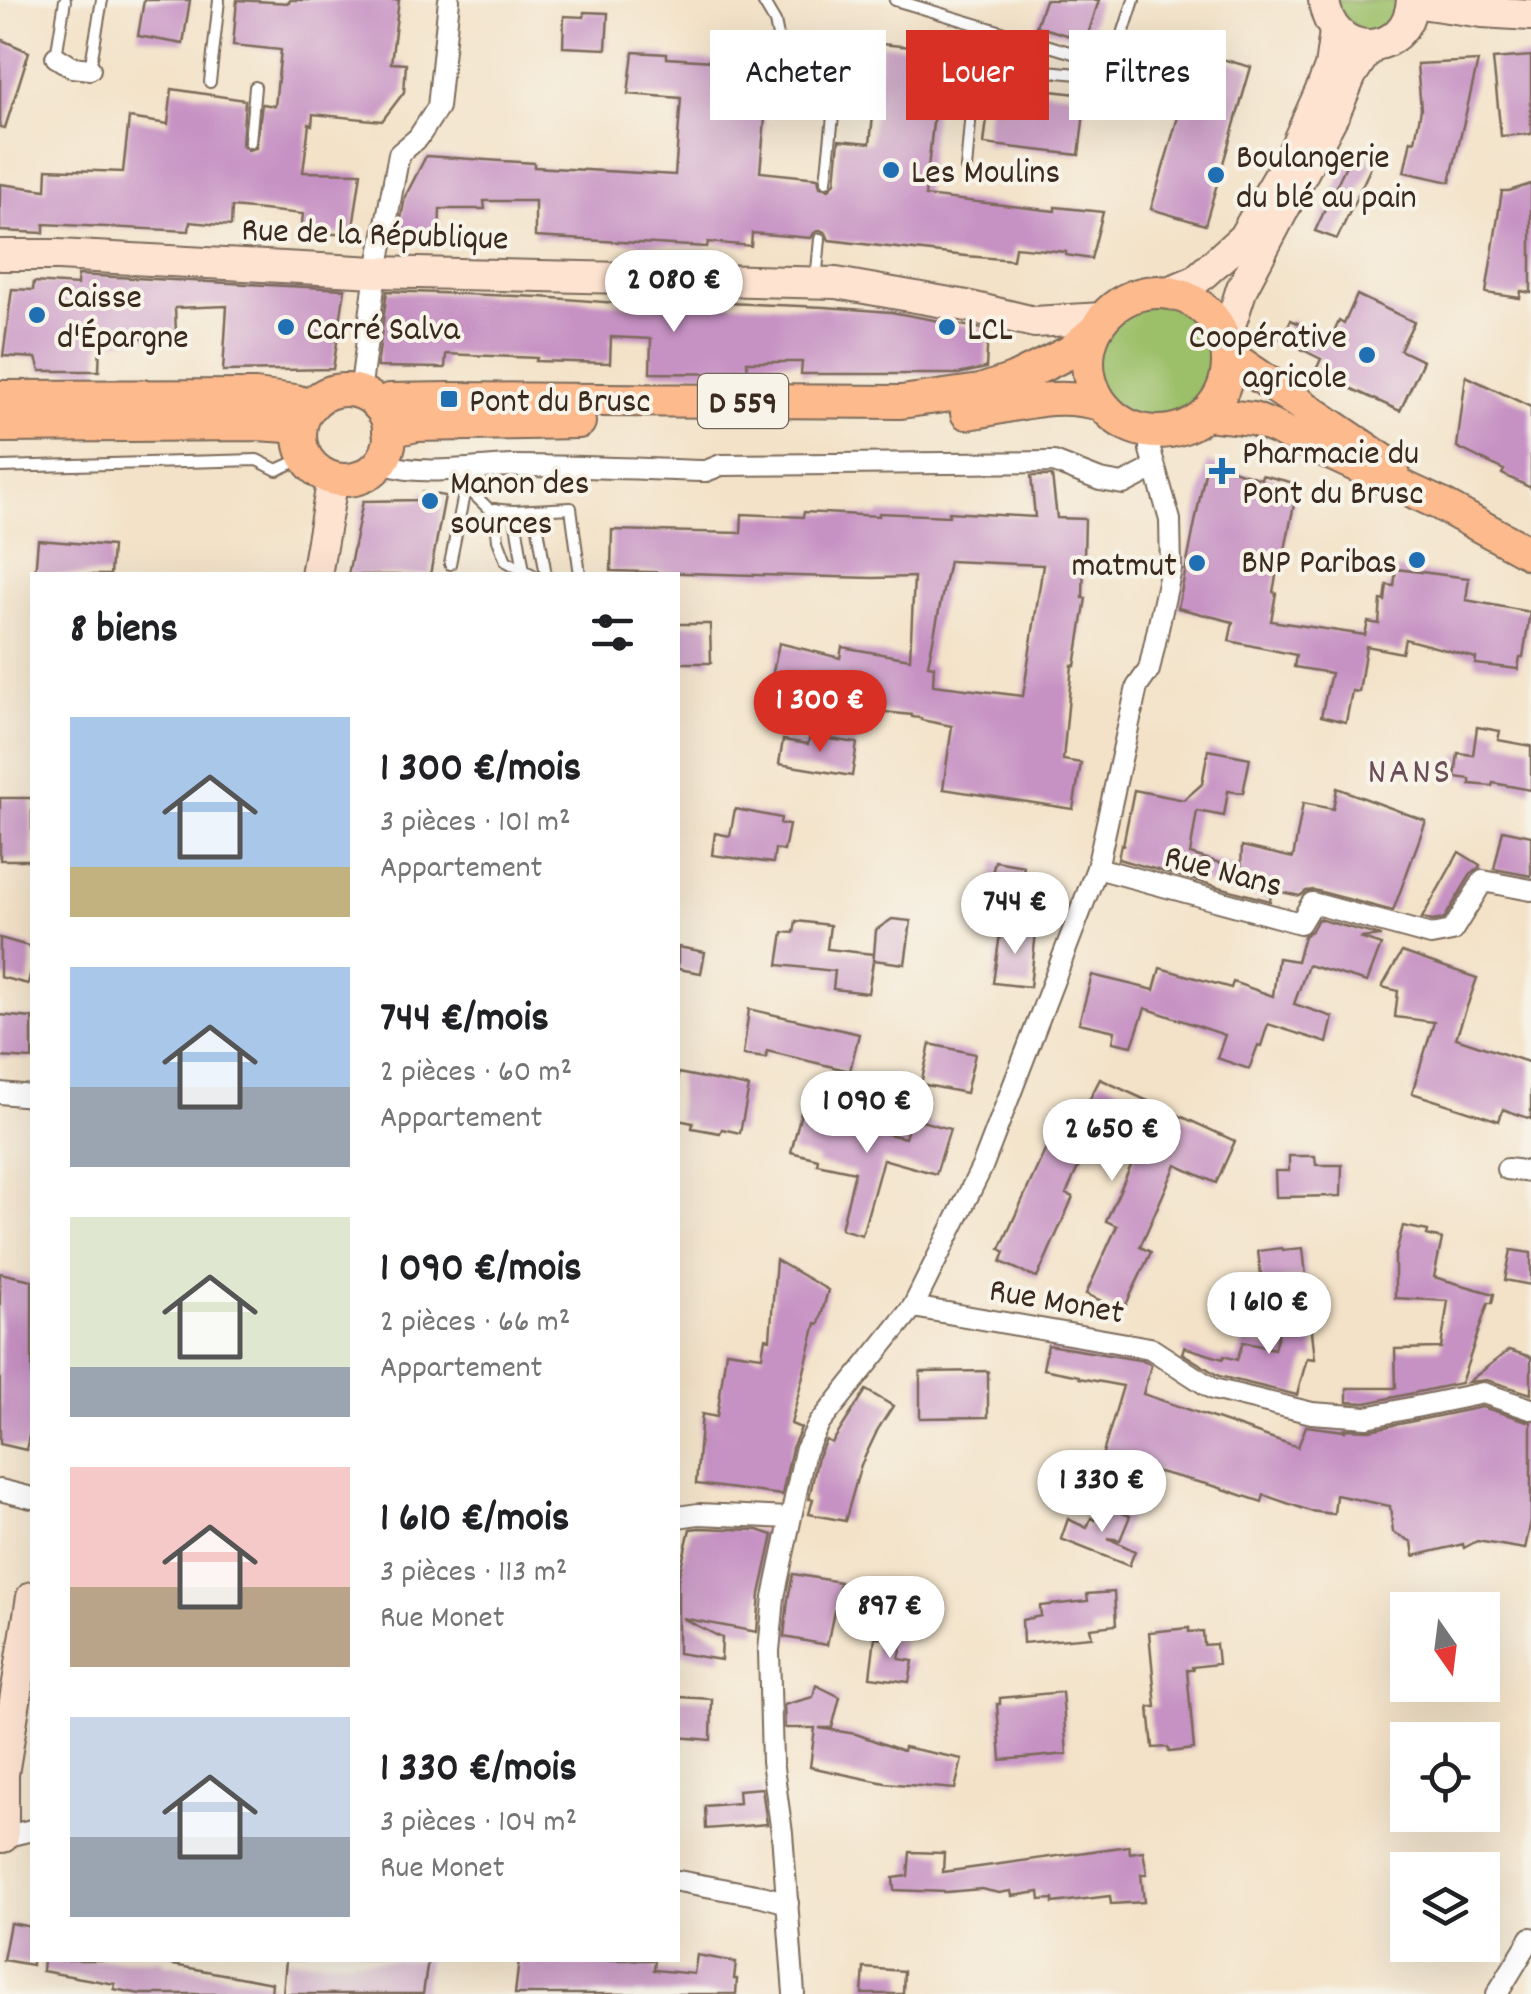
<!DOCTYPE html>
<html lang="fr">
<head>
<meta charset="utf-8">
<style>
  body { margin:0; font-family:Dekko,sans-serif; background:#f6f6f6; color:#202124; height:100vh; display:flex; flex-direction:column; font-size:38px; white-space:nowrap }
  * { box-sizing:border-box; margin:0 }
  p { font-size:32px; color:#757577 }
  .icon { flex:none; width:55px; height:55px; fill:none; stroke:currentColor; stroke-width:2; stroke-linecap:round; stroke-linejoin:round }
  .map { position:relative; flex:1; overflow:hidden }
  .sheet { position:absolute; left:30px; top:572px; width:650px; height:1390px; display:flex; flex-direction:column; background:#fff; border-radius:0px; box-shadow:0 10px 40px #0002 }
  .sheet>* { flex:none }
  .hud { position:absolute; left:710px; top:30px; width:670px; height:90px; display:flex; gap:20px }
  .needle { width:65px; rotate:166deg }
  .buttons { position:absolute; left:1390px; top:1592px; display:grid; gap:20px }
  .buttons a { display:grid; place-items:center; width:110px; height:110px; border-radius:0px; background:#fff; box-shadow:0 10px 40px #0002; font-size:50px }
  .price { position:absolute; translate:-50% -85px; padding:0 22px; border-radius:35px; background:#fff; color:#222; font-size:32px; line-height:65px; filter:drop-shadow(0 2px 5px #0008) }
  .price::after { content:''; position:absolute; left:50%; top:60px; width:30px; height:22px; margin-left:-15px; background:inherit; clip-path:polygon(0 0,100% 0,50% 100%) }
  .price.on { background:#d93025; color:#fff }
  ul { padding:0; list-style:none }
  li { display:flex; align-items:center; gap:30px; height:250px; padding:0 40px }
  li span { display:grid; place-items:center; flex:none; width:280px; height:200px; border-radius:0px; color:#555 }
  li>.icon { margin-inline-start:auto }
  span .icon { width:120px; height:120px; fill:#fffc; stroke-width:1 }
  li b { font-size:42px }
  h2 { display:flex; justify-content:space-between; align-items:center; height:120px; padding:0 40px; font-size:42px }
  .chip { padding:0 35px; border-radius:0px; background:#fff; box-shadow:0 10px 40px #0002; font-size:35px; line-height:90px }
  .chip.on { background:#d93025; color:#fff }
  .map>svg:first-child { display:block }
  .green { fill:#9cbf69; stroke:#6c7444; stroke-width:2.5 }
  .building { fill:#c691c3; fill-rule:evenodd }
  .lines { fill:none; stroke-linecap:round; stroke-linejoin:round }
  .lane-casing { stroke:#7b6a5a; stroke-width:14 }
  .street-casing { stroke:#7b6a5a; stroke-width:24 }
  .secondary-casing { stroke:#7b6a5a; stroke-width:34 }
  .primary-casing { stroke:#7b6a5a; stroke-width:36 }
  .lane { stroke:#fff; stroke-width:10 }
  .street { stroke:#fff; stroke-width:20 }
  .secondary { stroke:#fee3d1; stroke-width:30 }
  .primary { stroke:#fcba8d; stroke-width:32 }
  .poi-dot { fill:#1f6fb2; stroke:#f7f3e8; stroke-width:4 }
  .labels { text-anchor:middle; stroke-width:8; stroke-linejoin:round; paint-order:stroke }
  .shield { fill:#f7f3e8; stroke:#73665b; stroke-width:2.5 }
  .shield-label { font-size:32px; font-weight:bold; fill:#3b2a1e }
  .poi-label { font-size:35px; fill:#3b2a1e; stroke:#f7f3e8; text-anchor:start }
  .street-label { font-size:35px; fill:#3b2a1e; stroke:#f7f3e8 }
  .neighbourhood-label { font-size:38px; letter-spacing:2.5px; fill:#6c4e58; stroke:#f7f3e8 }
</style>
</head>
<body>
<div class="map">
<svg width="1531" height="1994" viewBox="0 0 1531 1994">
  <rect width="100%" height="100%" fill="#f7f3e8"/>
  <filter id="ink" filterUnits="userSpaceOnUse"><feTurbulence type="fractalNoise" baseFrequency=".01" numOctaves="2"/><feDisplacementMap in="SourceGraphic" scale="20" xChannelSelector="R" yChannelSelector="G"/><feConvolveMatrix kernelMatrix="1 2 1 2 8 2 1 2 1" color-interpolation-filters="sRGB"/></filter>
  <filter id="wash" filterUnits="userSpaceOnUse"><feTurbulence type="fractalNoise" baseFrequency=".0048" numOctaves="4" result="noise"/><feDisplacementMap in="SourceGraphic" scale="40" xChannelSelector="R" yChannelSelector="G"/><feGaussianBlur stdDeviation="2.25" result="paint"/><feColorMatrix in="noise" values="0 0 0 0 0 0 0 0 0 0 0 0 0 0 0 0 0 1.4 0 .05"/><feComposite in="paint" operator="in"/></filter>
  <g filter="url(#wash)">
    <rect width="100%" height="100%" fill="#f3e2c8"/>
    <g class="green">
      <path d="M1324 0H1412L1375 45Z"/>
      <circle cx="1158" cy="362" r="70"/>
    </g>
    <g id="blocks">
      <g class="building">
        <path d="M144 0H190L183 44 138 36Z"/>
        <path d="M237 0 289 3 290 0H399L391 63 406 64 404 92 382 121 313 114 312 125 309 124 303 172 361 173 352 235 301 232 303 214 232 207 231 226 190 222 189 231 44 224V233L0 231V184L46 190 47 169 123 172 129 118 168 124 172 89 245 100 242 145 248 150 256 148 262 104 275 106 281 50 233 45Z"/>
        <path d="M1045 0H1099L1086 41 1036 26Z"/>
        <path d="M584 12 608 13 606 49 563 47 564 16 584 17Z"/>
        <path d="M0 39 29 52 5 128 0 127Z"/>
        <path d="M881 44 941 50 925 196 1055 211V207L1103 212 1091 259 1066 255V252L1015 247 1013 260 966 256 829 240 826 233 820 230 814 233 811 238 752 233 751 246 708 242 707 247 535 237V201H484L485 209H440L439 241 397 239 405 197 426 156 534 163V167L675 175 681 98 628 94 633 52 667 54V58L728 62 724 112 765 118 760 172 818 178 820 187 829 189 835 182 839 140 870 143Z"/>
        <path d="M1197 52 1251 67 1205 225 1151 209Z"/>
        <path d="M1531 56V134L1501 136 1493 59Z"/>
        <path d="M1478 61 1450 182 1404 172 1411 140 1415 141 1421 109 1417 64Z"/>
        <path d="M991 84 1086 95 1079 155 984 144Z"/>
        <path d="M1354 148 1366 153 1372 165 1337 239 1315 231Z"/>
        <path d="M1531 184V293L1521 291 1520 298 1486 293 1502 191H1509Z"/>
        <path d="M78 275 345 289 333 369 223 371 227 306 175 308 176 334 100 343 99 371H40L36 358 3 356 12 289 33 290 34 282 77 285Z"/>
        <path d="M387 291 540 297 654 306V300L825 307 891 312 988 330 986 368 958 374H801L802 362H747L748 374 650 373 651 339 611 337 610 363 536 361 537 358 446 354 445 368 377 367Z"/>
        <path d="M1357 295 1414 322 1400 350 1423 361 1400 411 1315 372 1321 359 1281 339 1291 320 1331 339 1339 321 1344 324Z"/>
        <path d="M1466 376 1531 407V488L1502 474 1504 470 1457 447Z"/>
        <path d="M1207 462 1261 479 1262 475 1298 484 1285 550H1281L1273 592 1276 593 1271 621 1365 635 1368 622 1379 624 1381 600 1385 601 1387 585 1394 586 1396 569 1469 578 1466 600 1530 612 1523 657H1520L1518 669 1475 664 1476 658 1405 639 1402 653 1366 646 1359 692 1352 691 1346 722 1321 716 1331 673 1294 667 1296 655 1229 641 1233 622 1178 608Z"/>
        <path d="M1031 476H1052L1057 518 1085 519 1083 598H1086L1075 666 1072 665 1063 760 1081 763 1073 809 943 789 952 726 921 720V718L912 717V715L864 710 869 693 816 681 814 699 784 694V689L770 686 779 643 840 658 842 647 910 659 914 577 873 578 611 571 612 530 741 533 742 514 803 517 804 512 879 516V513L949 516V512L1035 517ZM949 561 1043 565 1023 696 933 685 934 666 928 665Z"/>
        <path d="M422 492 445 496 430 575H348L363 501 421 500Z"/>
        <path d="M38 540 112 546 110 575H35Z"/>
        <path d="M678 624H710L711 663H678Z"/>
        <path d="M1477 727 1500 731 1498 740 1531 746V790L1493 783 1492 786 1470 784V779L1455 777 1458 753 1473 755Z"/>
        <path d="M810 736 857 743 852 776 779 764 783 740 808 744Z"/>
        <path d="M1208 750 1250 758 1243 793 1228 791 1224 816 1197 811 1190 854 1241 869 1242 846 1293 858 1303 803 1333 809 1337 788 1426 821 1393 911 1314 890 1306 891 1300 896 1272 890 1270 901 1118 859 1121 844 1123 845 1134 790 1184 800 1202 784Z"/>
        <rect x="0" y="798" width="32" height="62"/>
        <path d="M735 809 781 818 780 824 789 825 784 851 775 849 773 863 712 855 715 833 730 836Z"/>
        <path d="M1503 830 1531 836V876L1494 869Z"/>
        <path d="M1459 852 1480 865 1479 868 1471 874 1444 919 1432 921 1422 918Z"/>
        <path d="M995 861 1024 866 1017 899 994 895 995 886 990 882Z"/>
        <path d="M892 919 911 921 905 964 873 960 874 955 868 993 833 989 835 971 778 965 783 932 794 933 796 921 830 925 827 949 874 954 876 930Z"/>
        <path d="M1318 919 1381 936 1360 938 1381 945 1367 982 1308 965 1294 1004 1333 1017 1327 1043 1268 1024 1261 1046 1258 1045 1249 1069 1217 1058 1225 1035 1145 1008 1132 1046 1113 1042 1115 1031 1079 1023 1092 975 1154 990 1160 968 1231 988 1233 982 1273 996 1278 958 1297 961 1304 936 1312 930Z"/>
        <path d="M1001 927 1036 932 1030 987 993 983Z"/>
        <path d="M0 938 32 947V966L28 984 0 977Z"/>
        <path d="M678 947 705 952 701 973 678 969Z"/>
        <path d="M1402 952 1477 978 1456 1038 1531 1063V1119L1503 1109 1499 1121 1412 1093 1434 1022 1395 1017 1398 991 1382 987Z"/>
        <path d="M749 1009 859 1034 850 1071 767 1051 766 1058 743 1055Z"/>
        <path d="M0 1015 32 1018V1059L0 1057Z"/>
        <path d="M930 1044 975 1054 966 1093 921 1084Z"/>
        <path d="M678 1073 749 1087 740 1133 722 1129 720 1133 692 1128 693 1123 678 1120Z"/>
        <path d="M1100 1079 1235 1141 1216 1183 1176 1165 1140 1247 1151 1252 1123 1311 1086 1294 1117 1226 1106 1221 1139 1148 1096 1128 1066 1194 1073 1197 1037 1278 1001 1262 1005 1252 1000 1249 1062 1113 1079 1120Z"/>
        <path d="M801 1113 905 1138 911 1118 950 1129 936 1174 883 1159 862 1235 841 1229 855 1172 817 1164 818 1159 791 1152Z"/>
        <path d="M1289 1156H1315L1316 1165H1342L1341 1196 1276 1197 1275 1171H1289Z"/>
        <path d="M1403 1226 1428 1231 1427 1235 1442 1239 1434 1277 1494 1294 1492 1303H1488L1461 1383 1366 1403 1347 1402V1388H1396L1395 1349 1441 1348 1448 1301 1395 1298V1257Z"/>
        <path d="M1282 1248 1283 1250 1303 1248 1306 1276 1262 1283 1258 1251Z"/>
        <path d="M1511 1250 1531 1253V1285L1505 1280Z"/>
        <path d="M776 1260 828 1290 819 1324 816 1323 791 1424 801 1428 792 1448 782 1495 696 1484 702 1414 717 1417 726 1351 762 1356 765 1338 770 1339Z"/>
        <path d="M0 1273 32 1280V1423L26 1450 0 1444Z"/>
        <path d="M1286 1307 1310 1312 1315 1359 1307 1358 1297 1395 1219 1376 1182 1353 1184 1347 1223 1359 1224 1356 1237 1360 1243 1342 1274 1349Z"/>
        <path d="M1048 1345 1145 1361 1151 1365 1143 1394 1298 1447 1306 1426 1345 1431V1429L1370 1430 1482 1407 1531 1422V1521L1525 1549 1477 1541 1464 1548 1463 1544 1414 1556 1412 1542 1393 1532 1390 1506 1336 1495 1334 1514 1310 1511 1264 1495 1262 1502 1214 1486 1123 1463 1118 1476 1098 1470 1123 1386 1079 1378V1376L1043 1369Z"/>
        <path d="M1509 1350 1531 1357V1394L1487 1380 1468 1382Z"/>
        <path d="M988 1371V1417L920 1418V1372Z"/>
        <path d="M866 1390 893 1406 878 1429 861 1465 845 1521 809 1514 813 1499H809L818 1456 826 1440 832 1443Z"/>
        <path d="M1101 1504 1130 1516 1120 1540 1108 1538 1135 1551 1129 1566 1061 1539 1068 1519 1087 1528 1091 1518 1095 1520Z"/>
        <path d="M699 1528 758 1530 773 1535 760 1594 757 1632 682 1618 722 1638 721 1660 678 1653V1580L690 1529Z"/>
        <path d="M793 1574 840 1582 827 1645 784 1637 788 1599Z"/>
        <path d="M1114 1592 1116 1625 1090 1628 1092 1637 1023 1643 1022 1620 1041 1616 1040 1606 1088 1601 1087 1594Z"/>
        <path d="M1189 1628V1632L1203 1631 1204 1645 1216 1644 1218 1664 1192 1667 1193 1670H1187L1194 1749 1169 1752 1168 1747 1153 1748 1149 1707H1156L1149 1632Z"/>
        <path d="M875 1637 903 1641 899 1659 913 1661 909 1682 870 1677Z"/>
        <path d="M816 1685 840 1697 832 1728H819L856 1734 903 1751 904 1747 962 1759 955 1789 885 1783 810 1767 815 1728H785L784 1705 813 1697Z"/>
        <path d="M1062 1692 1067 1754 1001 1760 997 1704H1000V1698Z"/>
        <path d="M679 1697 712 1699 711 1740 678 1737Z"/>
        <path d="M762 1788 767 1824 706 1829 705 1806 739 1803 738 1790Z"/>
        <path d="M1129 1846 1130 1853 1143 1851 1147 1874H1141L1144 1902 1111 1904 1110 1896 1053 1903V1899L1040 1900 1039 1892 1012 1896 1011 1891 999 1893 981 1889 946 1892 894 1890 893 1878 908 1876 910 1852 944 1853 943 1872Z"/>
        <path d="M10 1923 32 1927V1965L3 1960Z"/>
        <path d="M697 1955 736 1962 734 1979H737L736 1994H515L519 1960H655L654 1970 694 1974Z"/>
        <path d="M43 1960H162V1963L272 1983 271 1994H140L114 1989 115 1984 42 1971Z"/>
        <path d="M286 1960H428L423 1994H283Z"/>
        <path d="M864 1968 904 1971 903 1994H862Z"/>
      </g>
    </g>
  </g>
  <g filter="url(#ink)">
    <use href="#blocks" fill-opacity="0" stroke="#7b6a5a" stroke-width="2.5"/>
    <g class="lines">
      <defs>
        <g id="lane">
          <path d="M762 0 775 22 781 51 839 60 826 181"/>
          <path d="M895 0 1113 65 1134 0"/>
          <path d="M56 57 65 0"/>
          <path d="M90 69 102 0"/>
          <path d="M210 82 219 0"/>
          <path d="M250 142 255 87"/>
          <path d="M966 169 975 64 1078 74 1098 60"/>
          <path d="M816 281 820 239"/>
          <path d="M0 467 257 460 277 470 306 457"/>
          <path d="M466 487 489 509 514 511 571 508 580 575"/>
          <path d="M495 509 498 540 506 561 533 575"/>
          <path d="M535 510 546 575"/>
          <path d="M514 511 524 571"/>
          <path d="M450 564 466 484"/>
        </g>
        <g id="street">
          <path d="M56 57 72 67 90 69"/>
          <path d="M360 393 374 287 399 154 418 138 438 107 449 0"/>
          <path d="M382 461C407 478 479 467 512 466 577 466 642 469 706 471L721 465 1054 462 1100 480 1123 484 1154 468"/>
          <path d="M1097 868 1300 923 1312 903 1431 935 1452 931 1483 881 1531 890"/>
          <path d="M0 1093 32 1096"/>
          <path d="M1507 1169 1531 1172"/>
          <path d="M913 1307 1150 1348 1213 1389 1312 1413 1367 1417 1483 1393 1531 1409"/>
          <path d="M0 1490 32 1498"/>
          <path d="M678 1517 698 1514 790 1518"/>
          <path d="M3 1837 32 1830"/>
          <path d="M678 1881 762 1896 788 1903"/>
          <path d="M794 1994 782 1833 772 1761 769 1651 774 1597 805 1451 819 1424 913 1307 982 1167 1097 868 1137 687 1149 670 1171 569 1170 520 1150 450 1151 433"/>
          <path d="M1497 1994 1531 1938"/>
        </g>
        <g id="secondary">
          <path d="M1324 0C1330 60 1408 60 1412 0"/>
          <path d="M1413 2 1482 12 1531 15"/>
          <path d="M0 255H58L376 272 836 283 967 306 1034 322 1103 318"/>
          <path d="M1169 292 1195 281 1243 238 1292 154 1322 88 1330 67 1335 31"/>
          <path d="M1225 341 1242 288 1336 110 1351 75 1364 55 1375 45"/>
          <path d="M316 575 333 478"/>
          <path d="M3 1837V1774L32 1597"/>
        </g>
        <g id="primary">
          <circle cx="1158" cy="362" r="70"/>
          <path d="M1228 355 1393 467"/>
          <circle cx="345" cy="435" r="45"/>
          <path d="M0 397 255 396 295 401 311 406"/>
          <path d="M378 405 389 400 449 399 901 402 980 391 1013 380 1070 352 1093 332"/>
          <path d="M967 413C1015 407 1052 390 1100 404"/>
          <path d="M1206 414 1253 419 1273 427 1440 504 1531 554"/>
          <path d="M0 426 257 424 288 426 300 432"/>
          <path d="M389 431 417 425 579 422"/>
        </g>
      </defs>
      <use href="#lane" class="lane-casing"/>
      <use href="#street" class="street-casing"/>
      <use href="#secondary" class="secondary-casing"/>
      <use href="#primary" class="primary-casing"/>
      <use href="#lane" class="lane"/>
      <use href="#street" class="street"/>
      <use href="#secondary" class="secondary"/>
      <use href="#primary" class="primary"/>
    </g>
  </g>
  <g class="poi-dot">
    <circle cx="891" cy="170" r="10"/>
    <circle cx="1216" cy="175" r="10"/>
    <circle cx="37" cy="315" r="10"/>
    <circle cx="286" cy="327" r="10"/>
    <circle cx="947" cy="327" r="10"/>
    <circle cx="1367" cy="355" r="10"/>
    <rect x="439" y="389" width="20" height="20" rx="5"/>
    <path d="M1217 456h10v10h10v10h-10v10h-10v-10h-10v-10h10z"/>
    <circle cx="430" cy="501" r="10"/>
    <circle cx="1417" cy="560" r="10"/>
    <circle cx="1197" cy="563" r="10"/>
  </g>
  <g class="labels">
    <rect class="shield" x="698" y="374" width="90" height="54" rx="8"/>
    <g class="shield-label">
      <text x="743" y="412">D 559</text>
    </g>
    <g class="poi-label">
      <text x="1236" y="167">Boulangerie<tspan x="1236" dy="40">du blé au pain</tspan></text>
      <text x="911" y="182">Les Moulins</text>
      <text x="57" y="307">Caisse<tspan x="57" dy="40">d'Épargne</tspan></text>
      <text x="306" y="339">Carré Salva</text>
      <text x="967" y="339">LCL</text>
      <text x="1347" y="347" text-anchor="end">Coopérative<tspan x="1347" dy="40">agricole</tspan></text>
      <text x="469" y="411">Pont du Brusc</text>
      <text x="1242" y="463">Pharmacie du<tspan x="1242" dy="40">Pont du Brusc</tspan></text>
      <text x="450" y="493">Manon des<tspan x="450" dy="40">sources</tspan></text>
      <text x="1397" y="572" text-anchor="end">BNP Paribas</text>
      <text x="1177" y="575" text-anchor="end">matmut</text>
    </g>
    <g class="street-label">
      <text transform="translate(375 232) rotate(2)" y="12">Rue de la République</text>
      <text transform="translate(1224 869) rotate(15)" y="12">Rue Nans</text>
      <text transform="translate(1057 1299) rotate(10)" y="12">Rue Monet</text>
    </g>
    <g class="neighbourhood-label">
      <text x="1410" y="782">NANS</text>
    </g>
  </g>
</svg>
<div class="buttons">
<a><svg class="needle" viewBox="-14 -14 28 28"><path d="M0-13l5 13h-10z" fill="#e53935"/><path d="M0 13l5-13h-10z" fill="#757577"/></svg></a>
<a><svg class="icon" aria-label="locate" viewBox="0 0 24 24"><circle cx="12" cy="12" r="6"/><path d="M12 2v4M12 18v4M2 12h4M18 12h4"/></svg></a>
<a><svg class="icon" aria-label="layers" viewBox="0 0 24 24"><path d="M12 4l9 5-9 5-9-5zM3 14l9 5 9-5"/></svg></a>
</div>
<b class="price" style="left:674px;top:335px">2 080 €</b>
<b class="price on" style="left:820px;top:755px">1 300 €</b>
<b class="price" style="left:1015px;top:957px">744 €</b>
<b class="price" style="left:867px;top:1156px">1 090 €</b>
<b class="price" style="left:1112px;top:1184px">2 650 €</b>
<b class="price" style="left:1269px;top:1357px">1 610 €</b>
<b class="price" style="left:1102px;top:1535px">1 330 €</b>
<b class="price" style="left:890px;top:1661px">897 €</b>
<div class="hud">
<a class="chip">Acheter</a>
<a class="chip on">Louer</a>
<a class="chip">Filtres</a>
</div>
<section class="sheet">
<h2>8 biens<svg class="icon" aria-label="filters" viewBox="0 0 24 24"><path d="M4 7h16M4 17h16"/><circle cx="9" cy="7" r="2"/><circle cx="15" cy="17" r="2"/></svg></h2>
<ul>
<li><span style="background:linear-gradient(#a9c7e8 75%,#c2b280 0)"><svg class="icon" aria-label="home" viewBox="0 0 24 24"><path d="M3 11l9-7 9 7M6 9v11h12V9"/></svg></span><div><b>1 300 €/mois</b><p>3 pièces · 101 m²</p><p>Appartement</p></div></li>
<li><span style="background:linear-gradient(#a9c7e8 60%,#9aa5b1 0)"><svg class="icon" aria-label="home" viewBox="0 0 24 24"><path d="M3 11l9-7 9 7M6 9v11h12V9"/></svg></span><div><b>744 €/mois</b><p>2 pièces · 60 m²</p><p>Appartement</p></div></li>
<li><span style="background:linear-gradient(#dfe7d0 75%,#9aa5b1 0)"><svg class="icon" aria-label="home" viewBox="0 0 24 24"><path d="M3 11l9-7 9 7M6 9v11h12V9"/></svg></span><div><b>1 090 €/mois</b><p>2 pièces · 66 m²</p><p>Appartement</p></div></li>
<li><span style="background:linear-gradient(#f6c9c9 60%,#b9a48a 0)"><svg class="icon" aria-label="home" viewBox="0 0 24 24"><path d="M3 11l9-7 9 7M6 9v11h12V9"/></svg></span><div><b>1 610 €/mois</b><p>3 pièces · 113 m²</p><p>Rue Monet</p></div></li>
<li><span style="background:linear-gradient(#c9d6e8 60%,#9aa5b1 0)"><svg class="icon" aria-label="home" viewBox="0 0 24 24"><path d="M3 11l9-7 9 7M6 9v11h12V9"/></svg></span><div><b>1 330 €/mois</b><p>3 pièces · 104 m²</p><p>Rue Monet</p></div></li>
</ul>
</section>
</div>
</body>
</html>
